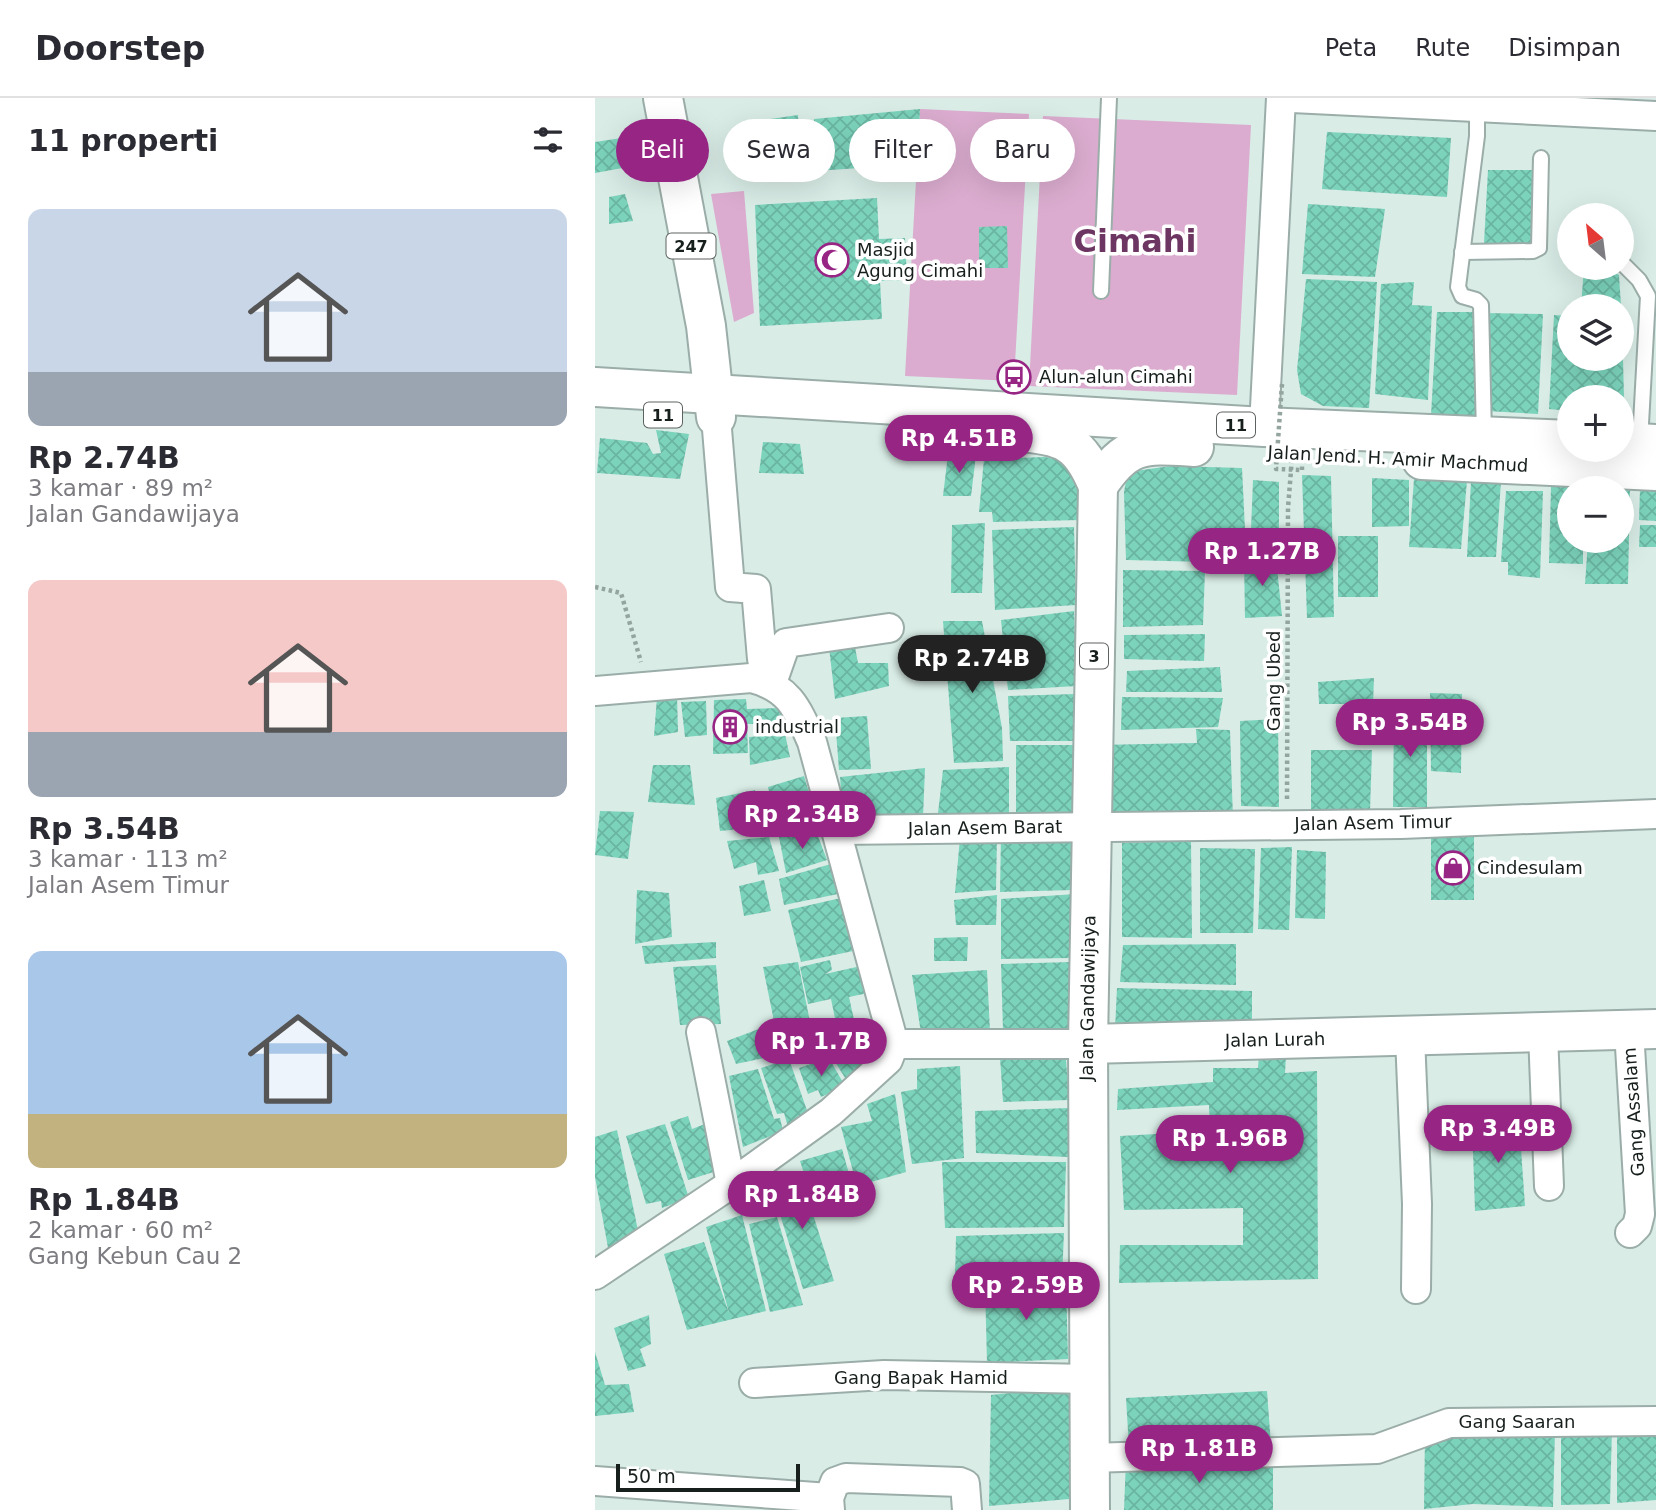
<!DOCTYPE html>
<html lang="id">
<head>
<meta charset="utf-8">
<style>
  body { margin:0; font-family:"DejaVu Sans",sans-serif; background:#f2f2f3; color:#2b2b33; height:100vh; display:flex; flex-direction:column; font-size:26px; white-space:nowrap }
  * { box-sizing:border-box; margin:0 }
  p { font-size:23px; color:#7c7c81 }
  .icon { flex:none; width:38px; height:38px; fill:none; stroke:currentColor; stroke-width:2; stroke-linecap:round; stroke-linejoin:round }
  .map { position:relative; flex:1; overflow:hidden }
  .panel { display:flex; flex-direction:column; background:#fff; width:595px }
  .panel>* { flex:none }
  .guide { position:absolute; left:21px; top:21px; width:665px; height:63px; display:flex; gap:14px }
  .needle { width:46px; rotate:332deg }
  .controls { position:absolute; left:962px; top:105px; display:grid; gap:14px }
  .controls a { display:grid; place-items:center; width:77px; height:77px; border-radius:50%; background:#fff; box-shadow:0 7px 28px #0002; font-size:35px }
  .scale { position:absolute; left:21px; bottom:18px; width:184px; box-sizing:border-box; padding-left:7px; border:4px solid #171f1c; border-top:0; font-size:19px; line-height:24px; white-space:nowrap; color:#171f1c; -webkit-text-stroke:5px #fff; paint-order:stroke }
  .price { position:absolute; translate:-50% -60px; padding:0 16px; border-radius:24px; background:#972584; color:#fff; font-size:23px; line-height:46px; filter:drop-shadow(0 2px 4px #0008) }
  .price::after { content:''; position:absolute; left:50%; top:42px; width:21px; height:16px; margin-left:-10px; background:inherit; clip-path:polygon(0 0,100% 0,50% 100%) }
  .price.on { background:#222; color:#fff }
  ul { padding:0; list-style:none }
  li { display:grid; align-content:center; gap:14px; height:371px; padding:0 28px }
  li span { display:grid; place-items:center; height:217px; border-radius:14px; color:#555 }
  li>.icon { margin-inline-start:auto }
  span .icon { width:126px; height:126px; fill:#fffc; stroke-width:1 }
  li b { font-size:30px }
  h2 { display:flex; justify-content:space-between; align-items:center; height:84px; padding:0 28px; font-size:30px }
  .tag { padding:0 24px; border-radius:32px; background:#fff; box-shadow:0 7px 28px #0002; font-size:24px; line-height:63px }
  .tag.on { background:#972584; color:#fff }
  header { display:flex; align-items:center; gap:42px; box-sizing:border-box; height:98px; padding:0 35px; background:#fff; border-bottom:2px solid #e1e1e2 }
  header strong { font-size:33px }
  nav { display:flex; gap:38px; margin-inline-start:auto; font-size:24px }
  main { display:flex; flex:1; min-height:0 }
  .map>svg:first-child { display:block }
  .park { fill:#dbaccf }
  .building { fill:url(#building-cross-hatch) }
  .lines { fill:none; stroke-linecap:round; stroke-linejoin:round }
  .service-casing { stroke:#9bada8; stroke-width:18 }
  .minor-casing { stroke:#9bada8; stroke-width:32 }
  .secondary-casing { stroke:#9bada8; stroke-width:42 }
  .primary-casing { stroke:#9bada8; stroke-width:42 }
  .trunk-casing { stroke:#9bada8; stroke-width:42 }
  .path { stroke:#94a49f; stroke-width:4.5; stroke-dasharray:3.5 3.5; stroke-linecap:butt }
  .service { stroke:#fff; stroke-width:14 }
  .minor { stroke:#fff; stroke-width:28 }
  .secondary { stroke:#fff; stroke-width:38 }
  .primary { stroke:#fff; stroke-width:38 }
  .trunk { stroke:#fff; stroke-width:38 }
  .path-bridge { stroke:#94a49f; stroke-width:4.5; stroke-dasharray:3.5 3.5; stroke-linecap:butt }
  .labels { text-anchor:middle; stroke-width:7; stroke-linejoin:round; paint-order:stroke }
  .shield { fill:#fff; stroke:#5d6260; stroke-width:2 }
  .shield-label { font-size:16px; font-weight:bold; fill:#171f1c }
  .poi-label { font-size:18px; fill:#171f1c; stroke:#fff; text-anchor:start }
  .street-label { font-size:18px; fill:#171f1c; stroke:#fff }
  .town-label { font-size:32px; font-weight:bold; fill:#6d3561; stroke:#fff }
</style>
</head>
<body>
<header>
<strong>Doorstep</strong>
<nav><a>Peta</a><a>Rute</a><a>Disimpan</a></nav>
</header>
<main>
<section class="panel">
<h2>11 properti<svg class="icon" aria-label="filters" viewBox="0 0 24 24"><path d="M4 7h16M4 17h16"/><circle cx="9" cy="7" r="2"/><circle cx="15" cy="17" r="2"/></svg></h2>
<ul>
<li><span style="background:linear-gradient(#c9d6e8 75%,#9aa5b1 0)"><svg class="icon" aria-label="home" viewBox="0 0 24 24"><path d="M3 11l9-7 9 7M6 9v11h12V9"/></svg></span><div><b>Rp 2.74B</b><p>3 kamar · 89 m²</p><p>Jalan Gandawijaya</p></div></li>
<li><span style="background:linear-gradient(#f6c9c9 70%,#9aa5b1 0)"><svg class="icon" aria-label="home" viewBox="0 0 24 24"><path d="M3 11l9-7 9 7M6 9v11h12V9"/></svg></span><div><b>Rp 3.54B</b><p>3 kamar · 113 m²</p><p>Jalan Asem Timur</p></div></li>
<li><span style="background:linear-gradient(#a9c7e8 75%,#c2b280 0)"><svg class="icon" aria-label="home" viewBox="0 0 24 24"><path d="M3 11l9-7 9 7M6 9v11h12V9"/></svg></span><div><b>Rp 1.84B</b><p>2 kamar · 60 m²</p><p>Gang Kebun Cau 2</p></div></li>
</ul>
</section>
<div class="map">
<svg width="1061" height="1412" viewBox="0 0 1061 1412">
  <defs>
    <pattern id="building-cross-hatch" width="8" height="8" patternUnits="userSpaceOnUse" patternTransform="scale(1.75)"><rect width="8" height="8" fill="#7cd3bc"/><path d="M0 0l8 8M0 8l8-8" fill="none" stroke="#6ab5a1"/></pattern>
  </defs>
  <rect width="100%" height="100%" fill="#d9ece6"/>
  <g class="park">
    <path d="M325 11 434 16 419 283 310 278Z"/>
    <path d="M448 18 656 27 642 297 434 288Z"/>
    <path d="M149 93 159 215 139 224 116 96Z"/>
  </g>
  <g class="building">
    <path d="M325 11 322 66 221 73 219 21Z"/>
    <path d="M203 17 205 76H147V25Z"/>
    <path d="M732 34 856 40 852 99 727 91Z"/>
    <path d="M40 38 44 67 0 75V44Z"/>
    <path d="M893 72H944L941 145H889Z"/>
    <path d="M30 96 38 123 14 126V99Z"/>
    <path d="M282 100 284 141 310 140 312 182 285 183 287 221 165 228 160 107Z"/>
    <path d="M713 106 790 111 780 179 707 176Z"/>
    <path d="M412 128 413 170H384V129Z"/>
    <path d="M989 170H1011L1024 177 1026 208H986Z"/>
    <path d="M711 181 782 184 774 310 728 308 706 296 702 272Z"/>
    <path d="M819 184 817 207 837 208 833 302 780 296 786 186Z"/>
    <path d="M842 214H884L886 320 836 317Z"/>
    <path d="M889 215 948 216 943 316 892 313Z"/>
    <path d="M959 217 975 218V261H1028L1029 299H975V313L954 311Z"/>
    <path d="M61 332 94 336 85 381 2 375 5 340 52 345 58 356 66 355Z"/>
    <path d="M168 344 205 346 209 376 164 375Z"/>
    <path d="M353 356 381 357 376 398H348Z"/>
    <path d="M450 359 473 364 484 389 485 422 398 424 397 414H384L389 361Z"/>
    <path d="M576 368 647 370 651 452H611L612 464 531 462 529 394 531 383 540 373Z"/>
    <path d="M707 377 736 378 739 519 712 520Z"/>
    <path d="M777 380 814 382V428L777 429Z"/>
    <path d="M819 381 872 383 866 451 814 449Z"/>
    <path d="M658 382 684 384V433L656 432Z"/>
    <path d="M876 383H906L901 459H872Z"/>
    <path d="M975 388V443H988V466L954 465 956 389Z"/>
    <path d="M1027 389 1035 390 1033 486H990L993 443H1027Z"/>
    <path d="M1045 391 1061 392V423L1044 422Z"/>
    <path d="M911 393H948L945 480 913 477V464H906Z"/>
    <path d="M390 425 387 495H356L357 427Z"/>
    <path d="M1045 427H1061V449H1044Z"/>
    <path d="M479 429 481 507 400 512 397 432Z"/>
    <rect x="743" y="438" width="40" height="61"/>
    <path d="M649 460H681L687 518 650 520Z"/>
    <path d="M528 472 610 473 608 527 528 529Z"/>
    <path d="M479 513 482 588 413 592 406 522Z"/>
    <path d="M348 523H387L407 630 408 663 359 665Z"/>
    <path d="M610 536 609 563 529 561V537Z"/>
    <path d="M259 544 263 565H293L294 588 240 601 234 549Z"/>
    <path d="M625 569 627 594H531L532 573Z"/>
    <path d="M779 580 778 606H724L723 584Z"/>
    <path d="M835 595 867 596 866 675 836 673Z"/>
    <path d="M481 596 479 643H415L413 598Z"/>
    <path d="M82 598 83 634 59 638 62 599Z"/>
    <path d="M527 599 628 600 623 629 526 632Z"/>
    <path d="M151 601 152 611 187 610V633L160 634 159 626H152L153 655 118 656 119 602Z"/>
    <path d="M111 603 112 637 90 639 86 604Z"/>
    <path d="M799 612H832V709H798Z"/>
    <path d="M272 618 276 671 244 672 240 620Z"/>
    <path d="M683 621 684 709 646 708 645 623Z"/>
    <path d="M601 631 635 632 638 721 502 719 501 647 602 645Z"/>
    <path d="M190 636 195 659 155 667 154 639Z"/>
    <path d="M421 647H485L484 720 421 719Z"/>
    <path d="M716 652H777L775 713 716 714Z"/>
    <path d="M58 667H95L100 707 53 704Z"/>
    <path d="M414 669V716L343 715 348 672Z"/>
    <path d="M330 670 328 720 248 719 245 679Z"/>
    <path d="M209 678 223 725 185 736 173 689Z"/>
    <path d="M160 692 165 729 125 733 121 700Z"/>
    <path d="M5 713 39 714 33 761 0 757Z"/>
    <path d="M221 733 232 762 191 775 184 739Z"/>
    <path d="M406 737H483L478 792 405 794Z"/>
    <path d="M836 737 879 738V802H836Z"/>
    <path d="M402 738 401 792 360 795 365 740Z"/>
    <path d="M174 739 184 773 163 777 161 764 139 771 132 743Z"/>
    <path d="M596 743 597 840 527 839V745Z"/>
    <path d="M697 749 694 832 663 831 666 750Z"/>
    <path d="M605 750 660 751 658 835H605Z"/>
    <path d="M702 752 731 754 730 821 700 820Z"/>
    <path d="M236 766 243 796 189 807 184 781Z"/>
    <path d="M169 782 176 813 149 818 144 788Z"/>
    <path d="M42 792 74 795 77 839 40 846Z"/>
    <path d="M481 796 477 860 406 861V801Z"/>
    <path d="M402 797 401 827H361L359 802Z"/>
    <path d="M246 800 258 853 206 864 193 812Z"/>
    <path d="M373 839 372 863H339V840Z"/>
    <path d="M121 844V860L50 866 47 848Z"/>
    <path d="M641 846V887L525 884 528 847Z"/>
    <path d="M235 862 237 872 230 876 266 868 273 895 254 899 260 926 242 930 236 901 213 906 205 869Z"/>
    <path d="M203 864 215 924 180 928 168 869Z"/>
    <path d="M477 864 480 932H408L406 866Z"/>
    <path d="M121 867 126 926 85 927 78 869Z"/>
    <path d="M392 872 395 934 326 935 317 877Z"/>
    <path d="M522 890 657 893V934L520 931Z"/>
    <path d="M281 924 287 947 252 983 237 959 260 942 256 933Z"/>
    <path d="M174 927 187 956 141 966 132 943Z"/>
    <path d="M664 956 691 959 690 975 722 973 723 1181 524 1185 525 1147H648V1110L529 1112 525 1038 615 1033 614 1007 522 1012 523 991 618 984V970H663Z"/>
    <path d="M405 959 471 962 474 1002 408 1004Z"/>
    <path d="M234 960 250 988 226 999 223 992 213 996 204 970Z"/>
    <path d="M194 961 215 1021 193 1029 189 1015 182 1016 166 970Z"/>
    <path d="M365 968 369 1060 317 1066 306 994 322 991V971Z"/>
    <path d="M163 971 179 1021 185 1020 188 1033 148 1049 134 978Z"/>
    <path d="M300 996 311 1074 262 1088 246 1029 277 1023 272 1006Z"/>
    <path d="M475 1010 473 1059 381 1055 380 1013Z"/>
    <path d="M93 1018 97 1031 110 1026 125 1072 93 1082 75 1024Z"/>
    <path d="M877 1022H924L930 1108 880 1113Z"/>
    <path d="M70 1026 94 1100 67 1110 66 1103 51 1106 31 1038Z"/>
    <path d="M22 1032 45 1142 14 1155 0 1079V1039Z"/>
    <path d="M247 1051 258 1090 217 1100 205 1063Z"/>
    <path d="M347 1064H471L469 1129 350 1130Z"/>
    <path d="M205 1075 239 1183 208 1191 175 1084Z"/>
    <path d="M147 1117 171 1213 92 1232 69 1156 109 1144 134 1215 111 1129Z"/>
    <path d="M182 1119 208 1207 175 1214 154 1126Z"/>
    <path d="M469 1135 467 1181 360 1180 361 1138Z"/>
    <path d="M471 1185 473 1261 392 1265 390 1186Z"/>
    <path d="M54 1217 56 1246 45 1251 51 1268 33 1273 19 1230Z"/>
    <path d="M0 1254 10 1287 34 1286 39 1314 0 1318Z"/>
    <path d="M482 1288 485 1400 394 1408 396 1297Z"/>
    <path d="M672 1293 676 1347 534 1350 531 1300Z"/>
    <path d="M1017 1330 1015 1406 966 1407V1334Z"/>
    <path d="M1061 1331V1402L1022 1405V1332Z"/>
    <path d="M960 1334 958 1409 878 1406 829 1411 830 1335Z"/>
    <path d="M678 1361V1412H529L531 1362Z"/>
  </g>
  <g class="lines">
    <defs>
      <g id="service">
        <path d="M882 5V38L863 189 867 198 881 202 886 207 889 337"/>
        <path d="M867 154 938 153 944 150 946 60"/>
        <path d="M1027 165 1044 182 1053 198 1045 344"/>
        <path d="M506 193 514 0"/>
      </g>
      <g id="minor">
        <path d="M697 0 1061 18"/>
        <path d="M121 319 135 489 161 491 167 561"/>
        <path d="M669 329 686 0"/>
        <path d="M177 585 191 545 294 530"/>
        <path d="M0 593 156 580C194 589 202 610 217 644L299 946 293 962 236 1014 136 1086 0 1177"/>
        <path d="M242 732 806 726 1061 716"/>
        <path d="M1034 932 1045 1116 1042 1128 1035 1135"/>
        <path d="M106 934 136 1086"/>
        <path d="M948 935 954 1088"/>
        <path d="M815 939 822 1106 821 1191"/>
        <path d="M299 946H493"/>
        <path d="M159 1285 289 1277 494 1281"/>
        <path d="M495 1360 782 1351 854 1325 1061 1323"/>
        <path d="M0 1383 234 1400"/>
        <path d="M235 1412 234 1400 240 1384 251 1380 365 1384 370 1386 372 1412"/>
      </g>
      <path id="secondary" d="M493 946 1061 931"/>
      <g id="primary">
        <path d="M68 0 111 228 121 319"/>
        <path d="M495 1412 493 946 503 388"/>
      </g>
      <g id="trunk">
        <path d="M0 289 669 329 975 342"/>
        <path d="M423 334C469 337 485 344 503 388"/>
        <path d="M1027 344 1061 346"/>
        <path d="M827 362 1061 373"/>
        <path d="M503 388C532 343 550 346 599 349"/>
      </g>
    </defs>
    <use href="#service" class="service-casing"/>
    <use href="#minor" class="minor-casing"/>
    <use href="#secondary" class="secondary-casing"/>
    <use href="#primary" class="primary-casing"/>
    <use href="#trunk" class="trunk-casing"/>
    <g class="path">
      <path d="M707 372V360"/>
      <path d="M0 489 26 495 46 564"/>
      <path d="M692 701 693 410 697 360"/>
    </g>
    <use href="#service" class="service"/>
    <use href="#minor" class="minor"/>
    <use href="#secondary" class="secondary"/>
    <use href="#primary" class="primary"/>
    <use href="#trunk" class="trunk"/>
    <path class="path-bridge" d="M687 286 681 371 707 372"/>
  </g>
  <defs>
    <symbol id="mosque-ring" viewBox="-11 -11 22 22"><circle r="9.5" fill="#fff" stroke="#972584" stroke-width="1.5"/><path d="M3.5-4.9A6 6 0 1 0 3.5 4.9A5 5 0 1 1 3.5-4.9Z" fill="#972584"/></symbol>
    <symbol id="bus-ring" viewBox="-11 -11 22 22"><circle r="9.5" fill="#fff" stroke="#972584" stroke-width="1.5"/><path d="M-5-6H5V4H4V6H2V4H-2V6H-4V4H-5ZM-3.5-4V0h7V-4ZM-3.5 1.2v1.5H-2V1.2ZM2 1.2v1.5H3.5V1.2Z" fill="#972584"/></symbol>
    <symbol id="building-ring" viewBox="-11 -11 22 22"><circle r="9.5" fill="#fff" stroke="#972584" stroke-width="1.5"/><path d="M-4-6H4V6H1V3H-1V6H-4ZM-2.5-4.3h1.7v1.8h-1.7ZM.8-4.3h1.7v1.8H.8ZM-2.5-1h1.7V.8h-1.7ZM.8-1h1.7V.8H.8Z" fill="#972584"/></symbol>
    <symbol id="shop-ring" viewBox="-11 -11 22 22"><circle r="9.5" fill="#fff" stroke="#972584" stroke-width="1.5"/><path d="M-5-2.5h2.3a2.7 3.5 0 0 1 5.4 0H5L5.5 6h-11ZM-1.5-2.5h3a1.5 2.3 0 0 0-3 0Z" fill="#972584"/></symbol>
  </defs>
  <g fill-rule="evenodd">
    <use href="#mosque-ring" x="218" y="143" width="38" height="38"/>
    <use href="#bus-ring" x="400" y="260" width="38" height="38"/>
    <use href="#building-ring" x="116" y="610" width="38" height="38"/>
    <use href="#shop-ring" x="839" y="751" width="38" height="38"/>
  </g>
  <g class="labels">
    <g class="shield">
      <rect x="71.5" y="135.5" width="49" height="25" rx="5"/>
      <rect x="49" y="304.5" width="38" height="25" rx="5"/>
      <rect x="622" y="314.5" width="38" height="25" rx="5"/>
      <rect x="485" y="545.5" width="28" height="25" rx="5"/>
    </g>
    <g class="shield-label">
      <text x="96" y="154">247</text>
      <text x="68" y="323">11</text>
      <text x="641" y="333">11</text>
      <text x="499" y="564">3</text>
    </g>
    <g class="poi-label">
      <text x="262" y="158">Masjid<tspan x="262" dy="21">Agung Cimahi</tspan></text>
      <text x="444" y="285">Alun-alun Cimahi</text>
      <text x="160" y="635">industrial</text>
      <text x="882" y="776">Cindesulam</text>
    </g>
    <g class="street-label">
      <text transform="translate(803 361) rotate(3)" y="6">Jalan Jend. H. Amir Machmud</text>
      <text transform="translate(679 583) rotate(-90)" y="6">Gang Ubed</text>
      <text transform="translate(778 725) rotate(-1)" y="6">Jalan Asem Timur</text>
      <text transform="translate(390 730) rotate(-1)" y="6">Jalan Asem Barat</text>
      <text transform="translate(493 900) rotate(-89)" y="6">Jalan Gandawijaya</text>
      <text transform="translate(680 942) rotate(-1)" y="6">Jalan Lurah</text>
      <text transform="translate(1039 1014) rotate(-94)" y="6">Gang Assalam</text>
      <text x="326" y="1286">Gang Bapak Hamid</text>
      <text x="922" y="1330">Gang Saaran</text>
    </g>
    <g class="town-label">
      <text x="540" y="154">Cimahi</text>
    </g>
  </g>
</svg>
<div class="controls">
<a><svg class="needle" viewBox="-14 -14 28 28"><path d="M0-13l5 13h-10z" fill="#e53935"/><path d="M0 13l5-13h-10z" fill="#7c7c81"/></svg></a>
<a><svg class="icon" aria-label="layers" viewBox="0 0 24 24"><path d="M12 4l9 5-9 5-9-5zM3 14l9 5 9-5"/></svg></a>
<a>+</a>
<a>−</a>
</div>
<div class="scale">50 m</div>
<b class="price" style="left:364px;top:377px">Rp 4.51B</b>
<b class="price" style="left:667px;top:490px">Rp 1.27B</b>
<b class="price on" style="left:377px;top:597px">Rp 2.74B</b>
<b class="price" style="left:815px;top:661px">Rp 3.54B</b>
<b class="price" style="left:207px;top:753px">Rp 2.34B</b>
<b class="price" style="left:226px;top:980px">Rp 1.7B</b>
<b class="price" style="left:903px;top:1067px">Rp 3.49B</b>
<b class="price" style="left:635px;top:1077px">Rp 1.96B</b>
<b class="price" style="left:207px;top:1133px">Rp 1.84B</b>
<b class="price" style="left:431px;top:1224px">Rp 2.59B</b>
<b class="price" style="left:604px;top:1387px">Rp 1.81B</b>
<div class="guide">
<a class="tag on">Beli</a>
<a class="tag">Sewa</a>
<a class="tag">Filter</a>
<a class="tag">Baru</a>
</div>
</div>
</main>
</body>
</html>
